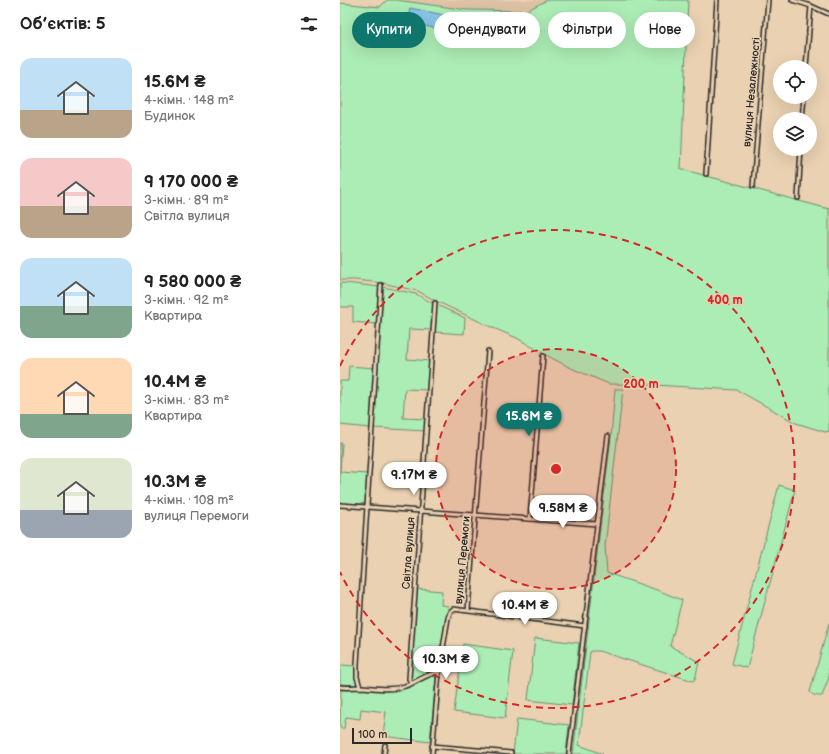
<!DOCTYPE html>
<html lang="uk">
<head>
<meta charset="utf-8">
<style>
  body { margin:0; font-family:"Balsamiq Sans",sans-serif; background:#f2f2f2; color:#222; height:100vh; display:flex; flex-direction:column; font-size:15px; white-space:nowrap }
  * { box-sizing:border-box; margin:0 }
  p { font-size:13px; color:#767676 }
  .icon { flex:none; width:22px; height:22px; fill:none; stroke:currentColor; stroke-width:2; stroke-linecap:round; stroke-linejoin:round }
  .map { position:relative; flex:1; overflow:hidden }
  .panel { display:flex; flex-direction:column; background:#fff; width:340px }
  .panel>* { flex:none }
  .hud { position:absolute; left:12px; top:12px; width:380px; height:36px; display:flex; gap:8px }
  .fabs { position:absolute; left:433px; top:60px; display:grid; gap:8px }
  .fabs a { display:grid; place-items:center; width:44px; height:44px; border-radius:50%; background:#fff; box-shadow:0 4px 16px #0002; font-size:20px }
  .scale { position:absolute; left:12px; bottom:10px; width:60px; box-sizing:border-box; padding-left:4px; border:2px solid #2b2b2b; border-top:0; font-size:11px; line-height:14px; white-space:nowrap; color:#2b2b2b; -webkit-text-stroke:3px #e9d1b1; paint-order:stroke }
  .price { position:absolute; translate:-50% -34px; padding:0 9px; border-radius:14px; background:#fff; color:#222; font-size:13px; line-height:26px; filter:drop-shadow(0 1px 2px #0008) }
  .price::after { content:''; position:absolute; left:50%; top:24px; width:12px; height:9px; margin-left:-6px; background:inherit; clip-path:polygon(0 0,100% 0,50% 100%) }
  .price.active { background:#0f766e; color:#fff }
  ul { padding:0; list-style:none }
  li { display:flex; align-items:center; gap:12px; height:100px; padding:0 20px }
  li span { display:grid; place-items:center; flex:none; width:112px; height:80px; border-radius:12px; color:#555 }
  li>.icon { margin-inline-start:auto }
  span .icon { width:48px; height:48px; fill:#fffc; stroke-width:1 }
  li b { font-size:17px }
  h2 { display:flex; justify-content:space-between; align-items:center; height:48px; padding:0 20px; font-size:17px }
  .tag { padding:0 14px; border-radius:18px; background:#fff; box-shadow:0 4px 16px #0002; font-size:14px; line-height:36px }
  .tag.active { background:#0f766e; color:#fff }
  main { display:flex; flex:1; min-height:0 }
  .map>svg:first-child { display:block }
  .built { fill:#dec2a5 }
  .green { fill:#acecb5; stroke:#6c8c70 }
  .water { fill:#89c4e8; stroke:#63879c }
  .lines { fill:none; stroke-linecap:round; stroke-linejoin:round }
  .minor-casing { stroke:#2b2b2b; stroke-width:6 }
  .minor { stroke:#e9d1b1; stroke-width:3 }
  .ring { fill:none; stroke:#d62828; stroke-width:2; stroke-dasharray:7 5 }
  .labels { text-anchor:middle; stroke-width:3; stroke-linejoin:round; paint-order:stroke }
  .street-label { font-size:11px; fill:#2b2b2b; stroke:#e9d1b1 }
  .centre { fill:#d62828; stroke:#e9d1b1; stroke-width:2 }
  .ring-label { font-size:12px; text-anchor:middle; font-weight:bold; fill:#d62828; stroke:#e9d1b1; stroke-width:3; stroke-linejoin:round; paint-order:stroke }
</style>
</head>
<body>
<main>
<section class="panel">
<h2>Об’єктів: 5<svg class="icon" aria-label="filters" viewBox="0 0 24 24"><path d="M4 7h16M4 17h16"/><circle cx="9" cy="7" r="2"/><circle cx="15" cy="17" r="2"/></svg></h2>
<ul>
<li><span style="background:linear-gradient(#bfe0f5 65%,#b9a48a 0)"><svg class="icon" aria-label="home" viewBox="0 0 24 24"><path d="M3 11l9-7 9 7M6 9v11h12V9"/></svg></span><div><b>15.6M ₴</b><p>4-кімн. · 148 m²</p><p>Будинок</p></div></li>
<li><span style="background:linear-gradient(#f6c9c9 60%,#b9a48a 0)"><svg class="icon" aria-label="home" viewBox="0 0 24 24"><path d="M3 11l9-7 9 7M6 9v11h12V9"/></svg></span><div><b>9 170 000 ₴</b><p>3-кімн. · 89 m²</p><p>Світла вулиця</p></div></li>
<li><span style="background:linear-gradient(#bfe0f5 60%,#7fa58c 0)"><svg class="icon" aria-label="home" viewBox="0 0 24 24"><path d="M3 11l9-7 9 7M6 9v11h12V9"/></svg></span><div><b>9 580 000 ₴</b><p>3-кімн. · 92 m²</p><p>Квартира</p></div></li>
<li><span style="background:linear-gradient(#ffd9b3 70%,#7fa58c 0)"><svg class="icon" aria-label="home" viewBox="0 0 24 24"><path d="M3 11l9-7 9 7M6 9v11h12V9"/></svg></span><div><b>10.4M ₴</b><p>3-кімн. · 83 m²</p><p>Квартира</p></div></li>
<li><span style="background:linear-gradient(#dfe7d0 65%,#9aa5b1 0)"><svg class="icon" aria-label="home" viewBox="0 0 24 24"><path d="M3 11l9-7 9 7M6 9v11h12V9"/></svg></span><div><b>10.3M ₴</b><p>4-кімн. · 108 m²</p><p>вулиця Перемоги</p></div></li>
</ul>
</section>
<div class="map">
<svg width="489" height="754" viewBox="0 0 489 754">
  <rect width="100%" height="100%" fill="#e9d1b1"/>
  <filter id="ink" filterUnits="userSpaceOnUse"><feTurbulence type="fractalNoise" baseFrequency=".025" numOctaves="2"/><feDisplacementMap in="SourceGraphic" scale="8" xChannelSelector="R" yChannelSelector="G"/><feConvolveMatrix kernelMatrix="1 2 1 2 8 2 1 2 1" color-interpolation-filters="sRGB"/></filter>
  <g filter="url(#ink)">
    <path class="built" d="M56 0H207L186 11 127 10Z"/>
    <g class="green">
      <path d="M47 0H56L127 10 186 11 207 0H348L341 169 489 209V431L485 432 482 431 456 423 397 390 315 385 269 384 231 368 204 354 177 338 151 327 96 301 78 291 42 283 15 280H0V3L40 7Z"/>
      <path d="M0 283 15 284 39 287 37 324 13 322V307H0Z"/>
      <path d="M43 287 76 294 94 304 92 330 69 329 67 359 90 361 88 390 65 389 63 418 86 419 85 431 34 428Z"/>
      <path d="M97 305 125 318 124 334 95 332Z"/>
      <path d="M9 366 34 368 30 428 0 425V381H8Z"/>
      <path d="M275 389H283L265 546 267 573 317 590 342 600 330 646 359 662 355 679 353 681 259 651H252L250 652 239 745 263 754H233L271 437Z"/>
      <path d="M0 443H2L0 472 27 474 25 504 0 503Z"/>
      <path d="M439 485 455 490 407 668 392 664Z"/>
      <path d="M77 589 102 591 101 605 108 606 109 611 107 616 97 667 73 681 70 679Z"/>
      <path d="M489 623V677L482 696C478 696 473 696 470 692Z"/>
      <path d="M195 638 239 643 232 705 188 700Z"/>
      <path d="M123 644 173 651 165 718 114 712Z"/>
      <path d="M0 665 15 666V678L17 685 0 684Z"/>
      <path d="M92 676 96 677 90 742 43 736 46 712 21 709 20 719 6 717 4 728H0L1 690 20 689 44 691 58 690 67 688Z"/>
      <path d="M177 719 229 725 226 754H173Z"/>
    </g>
    <path class="water" d="M70 8 119 18 116 33 67 22Z"/>
    <g class="lines">
      <defs>
        <g id="minor">
          <path d="M452 0 471 6 489 14"/>
          <path d="M466 67 471 6"/>
          <path d="M462 119 464 97"/>
          <path d="M366 174 377 0"/>
          <path d="M413 186 428 0"/>
          <path d="M458 198 461 149"/>
          <path d="M0 505 257 524"/>
          <path d="M190 519 203 356"/>
          <path d="M128 610 148 351"/>
          <path d="M72 683 69 679 95 303"/>
          <path d="M0 687C7 688 14 687 22 687 36 688 51 691 65 686 76 683 87 673 99 672"/>
          <path d="M20 687 17 677V664L41 285"/>
          <path d="M92 746 171 753"/>
          <path d="M44 754 45 745"/>
          <path d="M92 754 99 672 108 618 110 612 113 609 245 626"/>
          <path d="M229 754 268 436"/>
        </g>
      </defs>
      <use href="#minor" class="minor-casing"/>
      <use href="#minor" class="minor"/>
    </g>
  </g>
  <circle cx="216" cy="469" r="120" fill="#d62828" fill-opacity=".12"/>
  <g class="ring">
    <circle cx="216" cy="469" r="120"/>
    <path d="M0 366A239 239 0 1 1 0 572"/>
  </g>
  <g class="labels">
    <g class="street-label">
      <text transform="translate(411 92) rotate(-85)" y="4">вулиця Незалежності</text>
      <text transform="translate(68 553) rotate(-86)" y="4">Світла вулиця</text>
      <text transform="translate(122 560) rotate(-85)" y="4">вулиця Перемоги</text>
    </g>
  </g>
  <circle cx="216" cy="469" r="6" class="centre"/>
  <g class="ring-label">
    <text x="385" y="304">400 m</text>
    <text x="301" y="388">200 m</text>
  </g>
</svg>
<div class="fabs">
<a><svg class="icon" aria-label="locate" viewBox="0 0 24 24"><circle cx="12" cy="12" r="6"/><path d="M12 2v4M12 18v4M2 12h4M18 12h4"/></svg></a>
<a><svg class="icon" aria-label="layers" viewBox="0 0 24 24"><path d="M12 4l9 5-9 5-9-5zM3 14l9 5 9-5"/></svg></a>
</div>
<div class="scale">100 m</div>
<b class="price active" style="left:189px;top:437px">15.6M ₴</b>
<b class="price" style="left:74px;top:496px">9.17M ₴</b>
<b class="price" style="left:223px;top:529px">9.58M ₴</b>
<b class="price" style="left:185px;top:626px">10.4M ₴</b>
<b class="price" style="left:106px;top:680px">10.3M ₴</b>
<div class="hud">
<a class="tag active">Купити</a>
<a class="tag">Орендувати</a>
<a class="tag">Фільтри</a>
<a class="tag">Нове</a>
</div>
</div>
</main>
</body>
</html>
